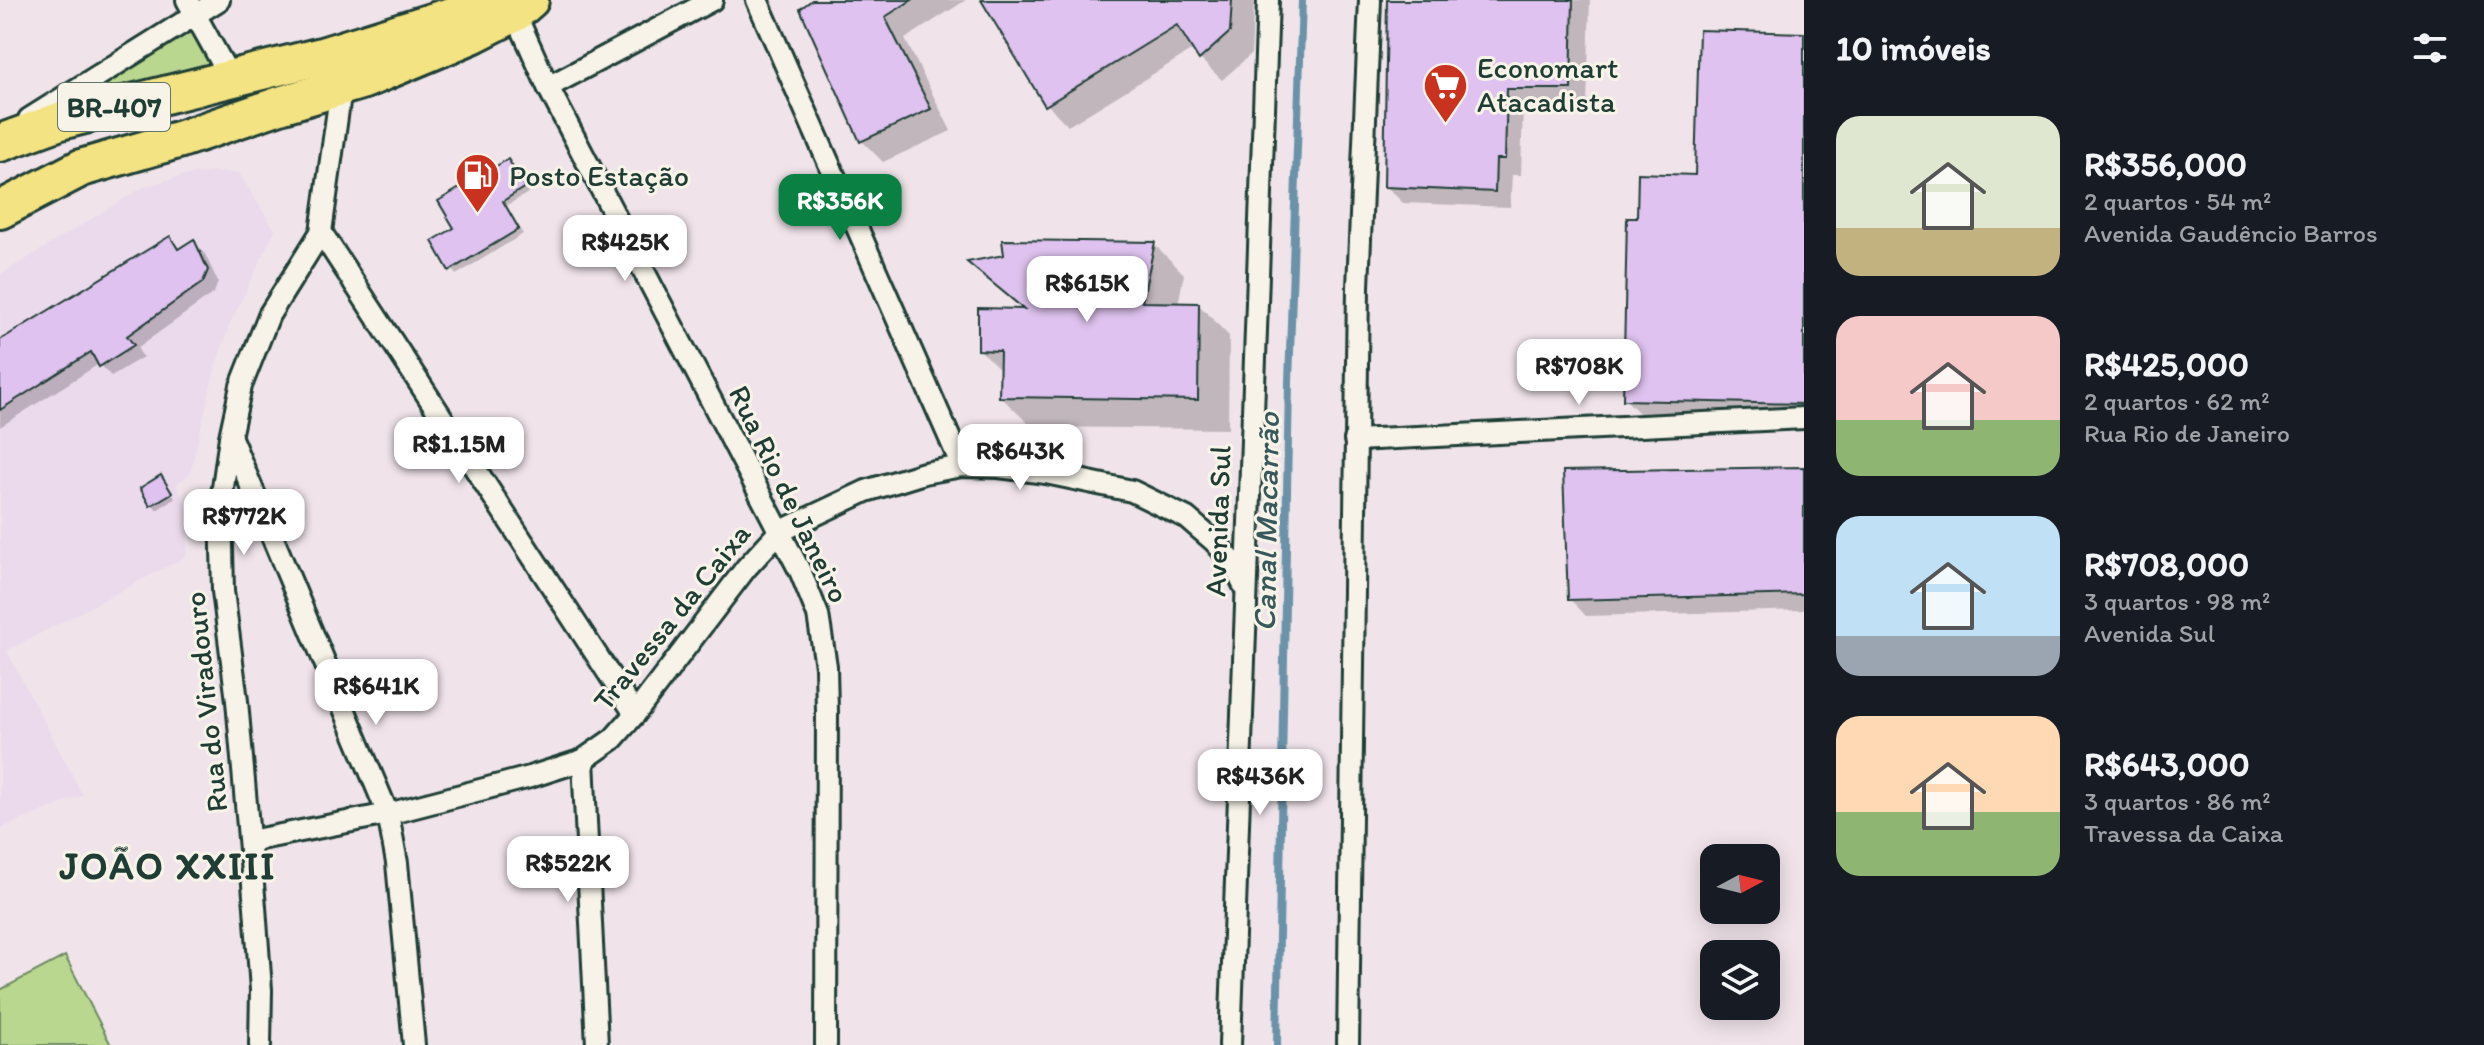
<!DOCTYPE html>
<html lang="pt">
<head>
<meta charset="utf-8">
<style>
  body { margin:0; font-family:Itim,sans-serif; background:#20242c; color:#f1f3f6; height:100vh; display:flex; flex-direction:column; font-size:30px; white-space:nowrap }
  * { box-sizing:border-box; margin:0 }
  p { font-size:26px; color:#9ea1a6 }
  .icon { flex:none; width:44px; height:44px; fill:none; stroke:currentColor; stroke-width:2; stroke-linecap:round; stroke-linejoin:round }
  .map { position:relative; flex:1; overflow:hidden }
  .side { display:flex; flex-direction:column; background:#171b24; width:680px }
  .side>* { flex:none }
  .needle { width:52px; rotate:83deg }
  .buttons { position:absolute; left:1700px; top:844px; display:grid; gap:16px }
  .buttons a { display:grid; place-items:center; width:80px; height:80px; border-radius:16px; background:#171b24; box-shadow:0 4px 20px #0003; font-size:40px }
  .price { position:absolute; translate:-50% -68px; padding:0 18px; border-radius:16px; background:#fff; color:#222; font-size:26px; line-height:52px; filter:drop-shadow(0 2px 4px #0008) }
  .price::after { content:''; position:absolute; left:50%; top:48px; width:24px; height:18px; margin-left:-12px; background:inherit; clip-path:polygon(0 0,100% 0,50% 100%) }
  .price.active { background:#0b8043; color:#fff }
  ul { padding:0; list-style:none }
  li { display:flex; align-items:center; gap:24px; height:200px; padding:0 32px }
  li span { display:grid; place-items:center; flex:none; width:224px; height:160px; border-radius:24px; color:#555 }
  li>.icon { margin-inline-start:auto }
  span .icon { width:96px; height:96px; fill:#fffc; stroke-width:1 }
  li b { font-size:34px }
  h2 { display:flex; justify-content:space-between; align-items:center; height:96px; padding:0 32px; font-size:34px }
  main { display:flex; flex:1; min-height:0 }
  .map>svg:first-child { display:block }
  .built { fill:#ebdaec }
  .green { fill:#bad78f; stroke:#6c8a62; stroke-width:2 }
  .shadow { fill:#0003 }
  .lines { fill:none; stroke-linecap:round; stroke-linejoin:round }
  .stream { stroke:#6a92a9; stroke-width:8 }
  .building { fill:#dfc2ef; stroke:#1f3d34; stroke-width:2 }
  .street-casing { stroke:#1f3d34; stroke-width:26 }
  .highway-casing { stroke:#1f3d34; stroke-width:42 }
  .street { stroke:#f7f3e8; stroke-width:20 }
  .highway { stroke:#f4e382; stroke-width:36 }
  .labels { text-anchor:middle; stroke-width:6; stroke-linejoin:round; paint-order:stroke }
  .shield { fill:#f7f3e8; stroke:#60746a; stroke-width:2 }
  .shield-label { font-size:28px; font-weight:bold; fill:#1f3d34 }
  .poi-label { font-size:30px; fill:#1f3d34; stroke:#f7f3e8; text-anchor:start }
  .street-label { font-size:30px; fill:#1f3d34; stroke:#f7f3e8 }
  .water-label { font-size:32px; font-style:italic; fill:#38595b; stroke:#f7f3e8 }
  .district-label { font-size:38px; font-weight:bold; letter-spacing:2px; fill:#1f3d34; stroke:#f7f3e8 }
</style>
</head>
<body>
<main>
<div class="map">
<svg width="1804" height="1045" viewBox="0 0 1804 1045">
  <rect width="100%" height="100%" fill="#f0e4ea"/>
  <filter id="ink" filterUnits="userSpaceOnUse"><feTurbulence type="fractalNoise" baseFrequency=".0125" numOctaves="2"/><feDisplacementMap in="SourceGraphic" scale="16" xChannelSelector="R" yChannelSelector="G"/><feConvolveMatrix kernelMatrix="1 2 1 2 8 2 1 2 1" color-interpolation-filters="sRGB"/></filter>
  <g filter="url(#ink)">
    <path class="built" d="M212 172 239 173 275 230 229 326 215 369 190 474 176 485 189 511 187 556 7 651 83 795 0 829V275L143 187 182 176Z"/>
    <g class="green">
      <path d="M192 29 209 62 208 76 72 107Z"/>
      <path d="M65 956 111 1045H0V990Z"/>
    </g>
    <g class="shadow">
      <path d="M816 0H966L905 39 951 131 883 162 862 141Z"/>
      <path d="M984 0H1254L1251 54 1222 80 1200 59 1194 49 1068 126 1047 104Z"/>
      <path d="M1389 0H1590L1587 105H1523L1521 175H1512L1510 207 1403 203 1386 186Z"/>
      <path d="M1804 35V424L1647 421 1625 399 1639 220 1697 177Z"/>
      <path d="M512 166 528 193 506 206 523 234 456 275 435 242 457 229Z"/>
      <path d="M170 238 181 250 194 242 204 252 218 282 214 293 137 348 143 357 111 376 99 364 0 427V342Z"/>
      <path d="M1154 244 1184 274 1178 305H1199L1229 336 1228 429 1032 427 1001 397 1002 371 980 350 1023 311 971 264Z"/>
      <path d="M1804 469V610L1586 616 1570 599Z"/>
      <path d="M161 478 175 498 157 510 142 489Z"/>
    </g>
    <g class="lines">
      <path class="stream" d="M1277 1045 1289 382 1302 0"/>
    </g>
    <g class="building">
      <path d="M812 0H912L885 17 931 109 860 142 800 9Z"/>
      <path d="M981 0H1232L1230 32 1199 60 1177 25 1045 106Z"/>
      <path d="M1387 0H1573L1571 89H1507L1505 159H1496L1495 192 1384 187Z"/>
      <path d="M1699 30 1804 33V404L1623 400 1627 218H1637L1638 173 1695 175Z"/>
      <path d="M508 159 525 187 503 201 519 229 449 271 432 241 454 228 438 201Z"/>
      <path d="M170 236 178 249 194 239 208 270 203 282 127 336 134 345 99 367 91 352 0 410V340Z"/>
      <path d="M1002 240 1155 242 1142 302 1199 303 1198 400 999 397 1000 351 978 350V308L1024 309 967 262 1004 255Z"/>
      <path d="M1804 467V594L1568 600 1563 471Z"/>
      <path d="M161 475 172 493 150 506 140 488Z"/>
    </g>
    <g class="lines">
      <defs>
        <g id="street">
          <path d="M187 0 231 79"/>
          <path d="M757 0 962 466"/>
          <path d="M515 13 548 87 801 573 818 615 826 666 827 712 826 1045"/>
          <path d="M548 87 712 0"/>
          <path d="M29 119 219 0"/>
          <path d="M321 232 635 714"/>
          <path d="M231 438 388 814 397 863 414 1045"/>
          <path d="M1355 440 1804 418"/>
          <path d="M583 760 597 1045"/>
          <path d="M250 841 388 814 530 777 583 760 613 739 635 714 746 568 779 532 866 491 924 473 962 466 999 467 1046 473 1132 491 1187 518 1215 542 1232 561 1245 588"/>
          <path d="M260 1045 261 990 255 907 237 701 223 591 221 502 230 437 241 386 269 315 321 232 341 88"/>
          <path d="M1230 1045 1268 0"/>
          <path d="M1348 1045 1358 287 1370 0"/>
        </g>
        <g id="highway">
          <path d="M0 143 60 121 322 56 502 0"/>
          <path d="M0 210 81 168 181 139 283 104 364 80 472 35 515 13 530 0"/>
        </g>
      </defs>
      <use href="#street" class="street-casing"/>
      <use href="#highway" class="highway-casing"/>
      <use href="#street" class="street"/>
      <use href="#highway" class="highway"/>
    </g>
  </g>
  <defs>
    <symbol id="supermarket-pin" viewBox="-11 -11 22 30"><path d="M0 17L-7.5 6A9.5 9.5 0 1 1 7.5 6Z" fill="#c8321e" stroke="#f7f3e8"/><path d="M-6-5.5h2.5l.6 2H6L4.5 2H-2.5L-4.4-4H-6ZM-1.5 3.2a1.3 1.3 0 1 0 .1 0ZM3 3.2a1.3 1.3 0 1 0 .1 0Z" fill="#fff"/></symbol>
    <symbol id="fuel-pin" viewBox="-11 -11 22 30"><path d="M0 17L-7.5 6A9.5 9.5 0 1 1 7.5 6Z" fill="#c8321e" stroke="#f7f3e8"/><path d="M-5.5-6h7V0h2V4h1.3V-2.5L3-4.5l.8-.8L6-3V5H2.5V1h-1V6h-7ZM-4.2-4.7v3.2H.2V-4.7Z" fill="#fff"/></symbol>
  </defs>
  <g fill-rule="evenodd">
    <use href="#supermarket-pin" x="1420" y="60" width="51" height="69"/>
    <use href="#fuel-pin" x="452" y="150" width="51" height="69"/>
  </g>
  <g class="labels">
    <rect class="shield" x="58" y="83" width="112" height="48" rx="6"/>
    <g class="shield-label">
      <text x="114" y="117">BR-407</text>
    </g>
    <g class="poi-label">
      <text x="1477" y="78">Economart<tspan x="1477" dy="34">Atacadista</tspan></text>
      <text x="509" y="186">Posto Estação</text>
    </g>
    <g class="street-label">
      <text transform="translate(789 494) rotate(64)" y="10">Rua Rio de Janeiro</text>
      <text transform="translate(1218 521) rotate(-88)" y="10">Avenida Sul</text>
      <text transform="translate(672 617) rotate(-51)" y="10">Travessa da Caixa</text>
      <text transform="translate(206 702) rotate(-96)" y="10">Rua do Viradouro</text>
    </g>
    <g class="water-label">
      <text transform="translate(1266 522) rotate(-89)" y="11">Canal Macarrão</text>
    </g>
    <g class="district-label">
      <text x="168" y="879">JOÃO XXIII</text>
    </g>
  </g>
</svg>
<div class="buttons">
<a><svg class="needle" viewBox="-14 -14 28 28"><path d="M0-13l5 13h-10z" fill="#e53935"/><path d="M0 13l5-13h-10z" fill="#9ea1a6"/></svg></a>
<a><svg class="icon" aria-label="layers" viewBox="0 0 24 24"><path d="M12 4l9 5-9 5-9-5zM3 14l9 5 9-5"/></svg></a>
</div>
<b class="price active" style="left:840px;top:242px">R$356K</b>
<b class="price" style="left:625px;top:283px">R$425K</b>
<b class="price" style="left:1087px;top:324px">R$615K</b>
<b class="price" style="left:1579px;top:407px">R$708K</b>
<b class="price" style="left:459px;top:485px">R$1.15M</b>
<b class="price" style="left:1020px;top:492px">R$643K</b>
<b class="price" style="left:244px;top:557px">R$772K</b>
<b class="price" style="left:376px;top:727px">R$641K</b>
<b class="price" style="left:1260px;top:817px">R$436K</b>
<b class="price" style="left:568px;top:904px">R$522K</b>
</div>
<section class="side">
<h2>10 imóveis<svg class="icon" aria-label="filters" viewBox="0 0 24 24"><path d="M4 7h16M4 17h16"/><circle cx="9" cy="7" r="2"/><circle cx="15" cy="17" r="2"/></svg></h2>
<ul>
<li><span style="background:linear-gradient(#dfe7d0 70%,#c2b280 0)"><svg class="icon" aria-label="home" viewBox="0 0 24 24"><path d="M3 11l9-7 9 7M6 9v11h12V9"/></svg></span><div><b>R$356,000</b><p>2 quartos · 54 m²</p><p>Avenida Gaudêncio Barros</p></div></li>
<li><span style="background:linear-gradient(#f6c9c9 65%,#8fb573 0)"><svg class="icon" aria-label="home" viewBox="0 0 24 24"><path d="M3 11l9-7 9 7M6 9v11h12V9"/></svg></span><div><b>R$425,000</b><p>2 quartos · 62 m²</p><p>Rua Rio de Janeiro</p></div></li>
<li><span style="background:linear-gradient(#bfe0f5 75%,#9aa5b1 0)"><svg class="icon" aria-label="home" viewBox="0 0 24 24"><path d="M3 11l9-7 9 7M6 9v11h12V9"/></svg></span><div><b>R$708,000</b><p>3 quartos · 98 m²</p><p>Avenida Sul</p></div></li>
<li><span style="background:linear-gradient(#ffd9b3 60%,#8fb573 0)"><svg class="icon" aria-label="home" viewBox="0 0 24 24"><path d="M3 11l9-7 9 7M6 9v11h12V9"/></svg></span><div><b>R$643,000</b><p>3 quartos · 86 m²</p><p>Travessa da Caixa</p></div></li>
</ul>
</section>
</main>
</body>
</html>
